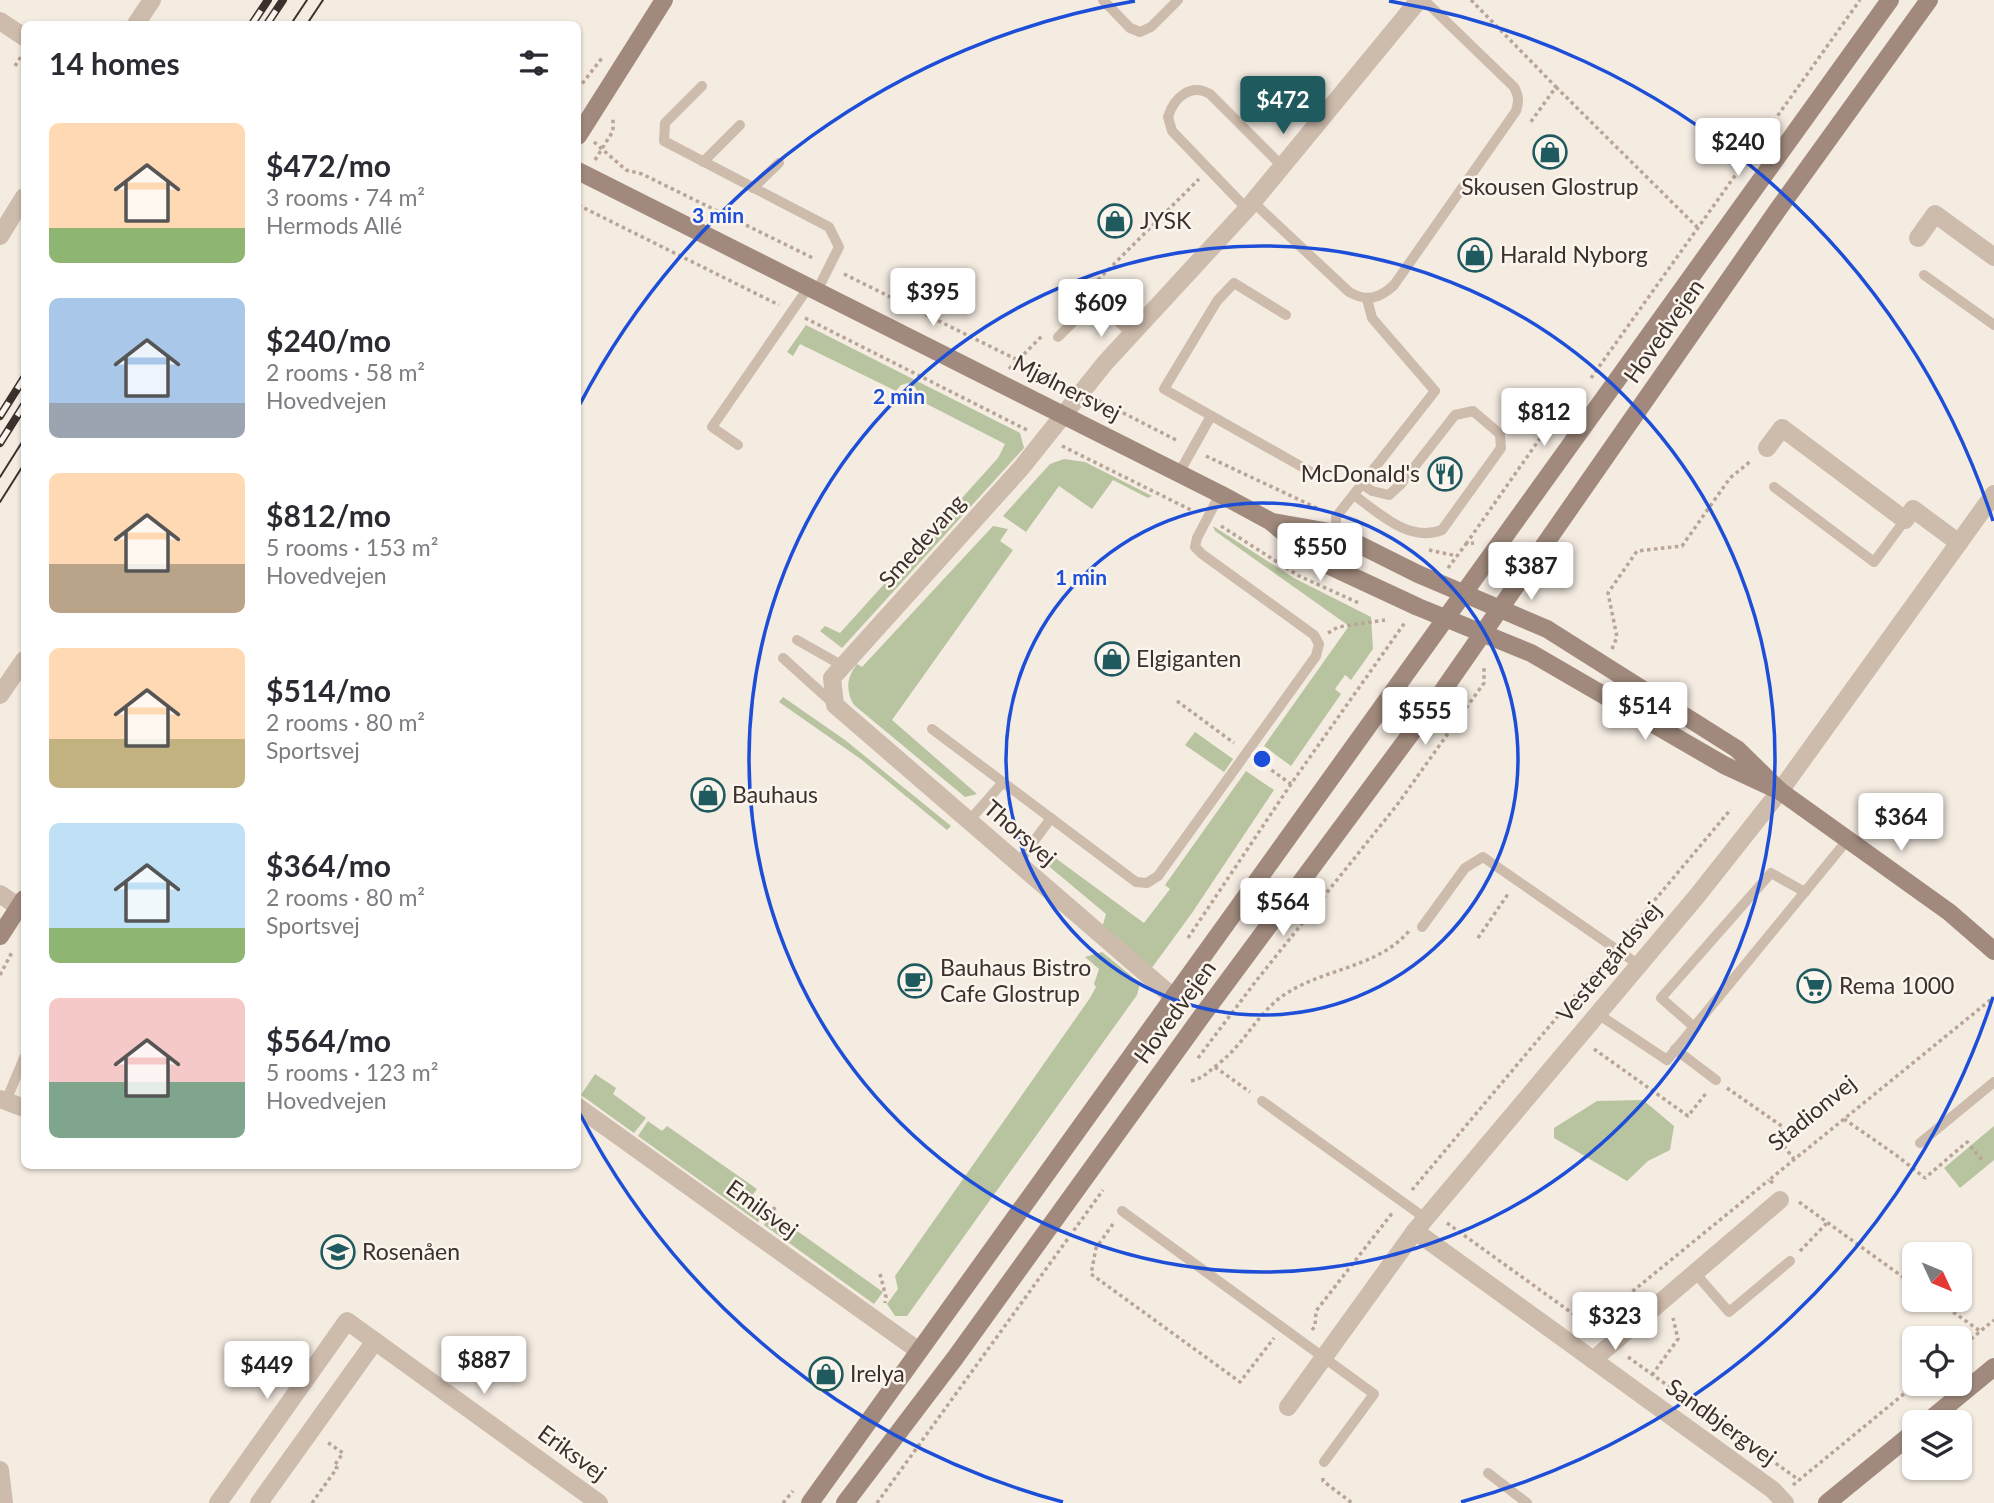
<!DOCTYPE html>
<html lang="en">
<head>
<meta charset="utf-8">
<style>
  body { margin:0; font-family:Lato,sans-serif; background:#f7f7f7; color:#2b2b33; height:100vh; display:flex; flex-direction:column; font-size:26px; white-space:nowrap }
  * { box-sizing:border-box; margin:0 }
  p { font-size:23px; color:#7c7c81 }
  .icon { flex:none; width:38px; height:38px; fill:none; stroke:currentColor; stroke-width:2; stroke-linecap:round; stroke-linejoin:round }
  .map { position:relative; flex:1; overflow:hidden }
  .side { position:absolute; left:21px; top:21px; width:560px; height:1148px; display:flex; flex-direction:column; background:#fff; border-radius:10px; box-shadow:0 2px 5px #0004 }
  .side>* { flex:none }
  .needle { width:46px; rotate:134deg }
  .fabs { position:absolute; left:1902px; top:1242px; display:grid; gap:14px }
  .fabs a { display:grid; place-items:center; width:70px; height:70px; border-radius:10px; background:#fff; box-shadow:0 2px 5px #0004; font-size:35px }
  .price { position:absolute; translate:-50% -60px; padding:0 16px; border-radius:7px; background:#fff; color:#222; font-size:23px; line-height:46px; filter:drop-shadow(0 2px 4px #0008) }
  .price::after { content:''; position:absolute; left:50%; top:42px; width:21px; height:16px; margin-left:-10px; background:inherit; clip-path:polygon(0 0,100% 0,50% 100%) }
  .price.current { background:#1f5a5e; color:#fff }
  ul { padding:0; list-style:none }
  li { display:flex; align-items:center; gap:21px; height:175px; padding:0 28px }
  li span { display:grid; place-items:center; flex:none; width:196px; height:140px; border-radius:10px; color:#555 }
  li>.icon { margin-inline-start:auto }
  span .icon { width:84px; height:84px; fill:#fffc; stroke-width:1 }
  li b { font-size:30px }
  h2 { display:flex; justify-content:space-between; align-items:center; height:84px; padding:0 28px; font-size:30px }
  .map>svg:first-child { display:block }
  .green { fill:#b8c4a0 }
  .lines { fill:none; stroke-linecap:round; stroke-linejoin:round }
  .path { stroke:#b9a596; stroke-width:3.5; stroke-dasharray:3.5 3.5; stroke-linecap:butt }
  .lane { stroke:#cdbbac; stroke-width:10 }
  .street { stroke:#cdbbac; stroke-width:18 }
  .secondary { stroke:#a18a7d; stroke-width:18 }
  .tram { stroke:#3b302b; stroke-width:2 }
  .rail-casing { stroke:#3b302b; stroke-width:8 }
  .rail { stroke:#fbf5ee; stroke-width:5; stroke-dasharray:16; stroke-linecap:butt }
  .ring { fill:none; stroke:#1d4ed8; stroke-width:3.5 }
  .labels { text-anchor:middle; stroke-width:5; stroke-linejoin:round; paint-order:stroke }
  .poi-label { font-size:23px; fill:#3b302b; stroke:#fbf5ee; text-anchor:start }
  .street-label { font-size:23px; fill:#3b302b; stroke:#fbf5ee }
  .centre { fill:#1d4ed8; stroke:#fbf5ee; stroke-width:3.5 }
  .ring-label { font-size:21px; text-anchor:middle; font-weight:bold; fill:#1d4ed8; stroke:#fbf5ee; stroke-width:5; stroke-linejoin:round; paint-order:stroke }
</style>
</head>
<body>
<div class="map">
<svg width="1994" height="1503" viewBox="0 0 1994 1503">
  <rect width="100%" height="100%" fill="#f4ebe1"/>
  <g class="green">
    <path d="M806 325 1020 433 1024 448 842 648 820 631 825 626 840 633 998 458 1005 444 915 398 918 393 915 387 908 383 901 385 896 391 800 344 793 356 787 352Z"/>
    <path d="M1064 459 1085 462 1152 496 1148 498 1113 480 1092 509 1059 486 1026 532 1003 516 1050 464Z"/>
    <path d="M993 526 1008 529 1000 541 1013 550 892 720 977 794 965 797 854 705C845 690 847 677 857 664L862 667Z"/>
    <path d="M1213 526 1294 578 1371 617 1373 649 1351 680 1345 675 1335 689 1341 694 1291 766 1264 746 1349 626 1215 531Z"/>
    <path d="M783 697 845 740 951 826 947 830 862 760 779 702Z"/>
    <path d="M1195 732 1233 759 1224 772 1185 745Z"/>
    <path d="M1246 771 1274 790 1192 913 1151 969 1102 928 1106 914 1039 858V846L1144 923 1170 889 1165 885Z"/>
    <path d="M1102 952 1140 983 1137 995 907 1316H895L887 1304 898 1289 895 1276 1090 998 1096 987 1094 984 1099 969 1085 957Z"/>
    <path d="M595 1074 616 1088 613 1094 646 1118 634 1133 581 1095Z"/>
    <path d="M1643 1100 1674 1126 1670 1150 1648 1161 1627 1181 1554 1138V1128L1597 1101Z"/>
    <path d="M648 1121 662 1131 667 1126 757 1189 751 1197 767 1209 758 1222 638 1136Z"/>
    <path d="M1994 1126V1160L1960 1188 1944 1168Z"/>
    <path d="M772 1213 883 1292 874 1304 764 1225Z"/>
  </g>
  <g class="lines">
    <g class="path">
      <path d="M1471 0 1556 87 1530 123"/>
      <path d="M15 66 22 55"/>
      <path d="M1556 87 1697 227"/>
      <path d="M578 89 602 58"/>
      <path d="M594 142 626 170 642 174 815 259"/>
      <path d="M595 160 613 131V117"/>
      <path d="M578 205 779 305"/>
      <path d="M844 274 1066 384"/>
      <path d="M1093 285 1199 179"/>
      <path d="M805 318 1029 431"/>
      <path d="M1009 369 1043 335"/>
      <path d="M1591 378 1860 0"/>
      <path d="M1098 400 1178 441"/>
      <path d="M1062 446 1193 511"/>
      <path d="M1206 456 1317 508"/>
      <path d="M1221 526 1299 576 1361 604"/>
      <path d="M1466 544 1548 427 1578 396"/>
      <path d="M1429 550 1457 556"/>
      <path d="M1448 568 1466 544 1474 543"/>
      <path d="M1328 633 1338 627 1385 620"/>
      <path d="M1612 649 1617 637 1608 593 1637 551 1682 546 1730 478 1752 460"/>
      <path d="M1177 701 1234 743"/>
      <path d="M1260 762 1291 784"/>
      <path d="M1188 938 1291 784 1406 621"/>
      <path d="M1478 938 1508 894"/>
      <path d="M1623 938 1731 809"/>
      <path d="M0 975 12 952"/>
      <path d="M1594 1049 1688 1116 1707 1092"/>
      <path d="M1198 1058 1256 981 1397 805 1484 683V666"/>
      <path d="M1215 1067 1250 1092"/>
      <path d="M1191 1081C1204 1078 1208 1072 1218 1064 1243 1045 1254 1020 1276 1001 1315 968 1375 971 1409 931"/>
      <path d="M1727 1088 1783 1127 1777 1137 1794 1159"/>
      <path d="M1844 1119 1896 1155 1925 1178 1967 1142 1983 1161"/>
      <path d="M1773 1183 1769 1180 1994 997"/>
      <path d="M1412 1190 1605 960"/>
      <path d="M1799 1202 1914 1285"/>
      <path d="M763 1219 768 1212 777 1207"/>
      <path d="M1447 1223 1590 1326 1769 1180"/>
      <path d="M1113 1224 1096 1248 1091 1274 1240 1382 1274 1338"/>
      <path d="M1800 1251 1828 1222"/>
      <path d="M880 1274 886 1297 885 1303"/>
      <path d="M1936 1300 1980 1331"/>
      <path d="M1312 1330 1315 1326 1316 1311 1393 1212"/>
      <path d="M1960 1348 1994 1320"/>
      <path d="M1628 1357 1799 1480"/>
      <path d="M1652 1375 1678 1339 1673 1318"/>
      <path d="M1323 1478V1481L1352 1503"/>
      <path d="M1793 1485 1916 1384"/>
      <path d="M312 1503 337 1468 334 1466 343 1453 327 1442"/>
      <path d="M783 1503 793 1491"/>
      <path d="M877 1503 1103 1190"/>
    </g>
    <g class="lane">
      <path d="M1103 0 1130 28 1140 32 1151 27 1178 0"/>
      <path d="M702 86 665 123 664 141 829 227 839 247 816 293"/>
      <path d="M703 162 740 125"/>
      <path d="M753 188 779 163"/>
      <path d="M1253 202 1349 292C1367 302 1379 299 1394 285L1516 111C1519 101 1519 96 1514 87L1424 0"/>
      <path d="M1247 209 1172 131 1168 117C1174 97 1191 83 1210 94L1283 167"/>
      <path d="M1924 275 1994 325"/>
      <path d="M1286 315 1234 283 1217 301 1164 389 1311 472"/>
      <path d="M1058 337 1095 300 1132 334"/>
      <path d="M738 445 712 427 808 288"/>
      <path d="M1179 473 1211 416"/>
      <path d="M1774 487 1874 562 1905 520"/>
      <path d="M1354 495C1379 513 1409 543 1442 530L1501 448 1500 434 1473 411 1455 415 1401 484 1389 495 1372 491 1362 484"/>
      <path d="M1336 533V517L1435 391 1372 318 1367 299"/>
      <path d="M797 640 843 666"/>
      <path d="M783 658 835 705"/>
      <path d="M932 729 1136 882 1147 883 1158 876 1316 656 1319 644 1314 635 1202 554 1195 547 1197 538 1220 494"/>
      <path d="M969 821 1003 782"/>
      <path d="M1018 863 1051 818"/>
      <path d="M1422 927 1465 868 1483 857 1639 965"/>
      <path d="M1598 1014 1667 1060 1849 838"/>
      <path d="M1693 1026 1661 998 1771 873 1805 892"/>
      <path d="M1675 1049 1716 1080"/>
      <path d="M6 1101 24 1058"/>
      <path d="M1262 1101 1425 1218"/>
      <path d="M1920 1143 1994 1082"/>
      <path d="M1122 1211 1374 1394 1324 1462"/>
      <path d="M1695 1273 1729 1312 1790 1261"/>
      <path d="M1488 1473 1527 1503"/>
    </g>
    <g class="street">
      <path d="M0 21 24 37"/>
      <path d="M136 24 152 0"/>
      <path d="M0 236 24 197"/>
      <path d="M1918 238 1935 214 1994 257"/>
      <path d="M1767 448 1782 428 1905 520 1913 509 1959 543"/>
      <path d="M0 695 24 660"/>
      <path d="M0 894 19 907"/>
      <path d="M1173 997 835 705 832 678 1022 467 1105 363 1247 209 1419 0"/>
      <path d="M0 1099 24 1108"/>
      <path d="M578 1107 919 1351"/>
      <path d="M1415 1231 1773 1490 1785 1503"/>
      <path d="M1593 1360 1780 1200"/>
      <path d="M1288 1407 1415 1231 1697 896 1780 791 1994 494"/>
      <path d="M0 1470 4 1503"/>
      <path d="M218 1503 347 1321 599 1503"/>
      <path d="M259 1503 375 1341"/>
    </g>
    <g class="secondary">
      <path d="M578 136 664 0"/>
      <path d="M578 171 1220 494 1270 521 1317 560 1418 607 1531 653 1724 765 1780 791"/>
      <path d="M1273 522 1336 533 1418 574 1547 629 1737 749 1780 791 1949 912 1994 951"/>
      <path d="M0 936 24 899"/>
      <path d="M1926 1423 1994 1367"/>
      <path d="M810 1503C1168 1001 1529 501 1890 0"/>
      <path d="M845 1503 955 1358 1201 1017 1444 689 1779 208 1929 0"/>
      <path d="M1827 1503 1914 1432"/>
    </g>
    <g class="tram">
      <path d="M291 24 307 0"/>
      <path d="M307 24 323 0"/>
      <path d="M0 477 24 439"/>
      <path d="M0 502 24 464"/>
    </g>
    <defs>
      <g id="rail">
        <path d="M252 24 268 0"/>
        <path d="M267 24 283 0"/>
        <path d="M0 416 24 378"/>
        <path d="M0 443 24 405"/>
      </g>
    </defs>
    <use href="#rail" class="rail-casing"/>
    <use href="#rail" class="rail"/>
  </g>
  <g class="ring">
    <circle cx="1262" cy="759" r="256"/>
    <circle cx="1262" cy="759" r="513"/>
    <path d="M1993 997A769 769 0 0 1 1461 1502M1063 1502A769 769 0 0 1 580 1114M580 404A769 769 0 0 1 1135 1M1389 1A769 769 0 0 1 1993 521"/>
  </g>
  <defs>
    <symbol id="shop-ring" viewBox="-11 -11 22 22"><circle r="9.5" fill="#fbf5ee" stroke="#1f5a5e" stroke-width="1.5"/><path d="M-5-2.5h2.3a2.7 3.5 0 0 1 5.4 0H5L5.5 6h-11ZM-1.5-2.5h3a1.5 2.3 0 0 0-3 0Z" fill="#1f5a5e"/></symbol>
    <symbol id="restaurant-ring" viewBox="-11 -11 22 22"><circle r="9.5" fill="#fbf5ee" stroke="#1f5a5e" stroke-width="1.5"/><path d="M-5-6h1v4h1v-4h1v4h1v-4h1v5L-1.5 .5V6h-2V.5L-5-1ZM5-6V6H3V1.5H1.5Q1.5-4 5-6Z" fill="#1f5a5e"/></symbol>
    <symbol id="cafe-ring" viewBox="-11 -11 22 22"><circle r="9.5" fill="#fbf5ee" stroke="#1f5a5e" stroke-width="1.5"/><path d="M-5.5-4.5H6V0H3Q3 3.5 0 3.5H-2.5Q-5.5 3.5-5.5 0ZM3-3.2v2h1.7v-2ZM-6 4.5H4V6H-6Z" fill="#1f5a5e"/></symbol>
    <symbol id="supermarket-ring" viewBox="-11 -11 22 22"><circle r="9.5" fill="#fbf5ee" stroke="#1f5a5e" stroke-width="1.5"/><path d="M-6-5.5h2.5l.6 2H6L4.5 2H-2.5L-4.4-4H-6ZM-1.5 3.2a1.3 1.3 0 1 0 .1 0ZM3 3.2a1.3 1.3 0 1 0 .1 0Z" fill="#1f5a5e"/></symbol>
    <symbol id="school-ring" viewBox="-11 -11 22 22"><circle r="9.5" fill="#fbf5ee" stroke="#1f5a5e" stroke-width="1.5"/><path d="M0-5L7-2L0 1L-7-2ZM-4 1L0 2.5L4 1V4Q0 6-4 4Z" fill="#1f5a5e"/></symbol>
  </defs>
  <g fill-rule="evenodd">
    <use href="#shop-ring" x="1531" y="133" width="38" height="38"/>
    <use href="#shop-ring" x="1096" y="202" width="38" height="38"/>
    <use href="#shop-ring" x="1456" y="236" width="38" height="38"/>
    <use href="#restaurant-ring" x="1426" y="455" width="38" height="38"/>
    <use href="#shop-ring" x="1093" y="640" width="38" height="38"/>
    <use href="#shop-ring" x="689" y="776" width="38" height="38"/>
    <use href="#cafe-ring" x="896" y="962" width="38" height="38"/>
    <use href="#supermarket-ring" x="1795" y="967" width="38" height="38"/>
    <use href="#school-ring" x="319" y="1233" width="38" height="38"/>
    <use href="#shop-ring" x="807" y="1355" width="38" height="38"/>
  </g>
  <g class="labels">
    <g class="poi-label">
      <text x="1550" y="195" text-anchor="middle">Skousen Glostrup</text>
      <text x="1140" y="229">JYSK</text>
      <text x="1500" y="263">Harald Nyborg</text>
      <text x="1420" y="482" text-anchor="end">McDonald's</text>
      <text x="1136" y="667">Elgiganten</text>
      <text x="732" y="803">Bauhaus</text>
      <text x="940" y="976">Bauhaus Bistro<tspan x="940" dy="26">Cafe Glostrup</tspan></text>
      <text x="1839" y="994">Rema 1000</text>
      <text x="362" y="1260">Rosenåen</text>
      <text x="850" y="1382">Irelya</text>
    </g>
    <g class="street-label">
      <text transform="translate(1664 331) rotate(-55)" y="8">Hovedvejen</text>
      <text transform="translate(1067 388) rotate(27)" y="8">Mjølnersvej</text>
      <text transform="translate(922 541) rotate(-48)" y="8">Smedevang</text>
      <text transform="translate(1020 833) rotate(41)" y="8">Thorsvej</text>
      <text transform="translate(1609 962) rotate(-50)" y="8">Vestergårdsvej</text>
      <text transform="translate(1175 1012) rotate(-54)" y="8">Hovedvejen</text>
      <text transform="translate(1812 1113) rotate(-39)" y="8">Stadionvej</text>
      <text transform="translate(762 1209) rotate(36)" y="8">Emilsvej</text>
      <text transform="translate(1721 1422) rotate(36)" y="8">Sandbjergvej</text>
      <text transform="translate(572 1453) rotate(36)" y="8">Eriksvej</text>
    </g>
  </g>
  <circle cx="1262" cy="759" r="10" class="centre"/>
  <g class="ring-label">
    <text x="718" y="223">3 min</text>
    <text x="899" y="404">2 min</text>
    <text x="1081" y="585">1 min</text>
  </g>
</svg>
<div class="fabs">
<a><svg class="needle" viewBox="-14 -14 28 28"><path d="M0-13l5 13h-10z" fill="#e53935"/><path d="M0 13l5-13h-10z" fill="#7c7c81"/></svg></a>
<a><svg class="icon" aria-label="locate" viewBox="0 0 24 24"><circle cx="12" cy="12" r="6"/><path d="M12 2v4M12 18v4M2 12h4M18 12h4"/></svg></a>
<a><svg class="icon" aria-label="layers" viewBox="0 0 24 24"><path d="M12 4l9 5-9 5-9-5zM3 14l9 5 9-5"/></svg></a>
</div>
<b class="price current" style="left:1283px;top:136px">$472</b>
<b class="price" style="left:1738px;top:178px">$240</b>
<b class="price" style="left:933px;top:328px">$395</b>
<b class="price" style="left:1101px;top:339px">$609</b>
<b class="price" style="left:1544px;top:448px">$812</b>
<b class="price" style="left:1320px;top:583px">$550</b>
<b class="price" style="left:1531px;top:602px">$387</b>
<b class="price" style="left:1645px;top:742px">$514</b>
<b class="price" style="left:1425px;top:747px">$555</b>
<b class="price" style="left:1901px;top:853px">$364</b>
<b class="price" style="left:1283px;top:938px">$564</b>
<b class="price" style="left:1615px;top:1352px">$323</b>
<b class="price" style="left:484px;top:1396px">$887</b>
<b class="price" style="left:267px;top:1401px">$449</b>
<section class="side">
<h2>14 homes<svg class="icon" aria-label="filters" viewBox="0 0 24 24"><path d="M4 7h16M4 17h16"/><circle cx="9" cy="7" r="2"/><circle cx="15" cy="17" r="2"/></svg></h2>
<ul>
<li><span style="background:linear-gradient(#ffd9b3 75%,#8fb573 0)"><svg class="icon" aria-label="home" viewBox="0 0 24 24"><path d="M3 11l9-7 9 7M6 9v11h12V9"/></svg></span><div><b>$472/mo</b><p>3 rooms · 74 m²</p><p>Hermods Allé</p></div></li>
<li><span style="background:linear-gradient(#a9c7e8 75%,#9aa5b1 0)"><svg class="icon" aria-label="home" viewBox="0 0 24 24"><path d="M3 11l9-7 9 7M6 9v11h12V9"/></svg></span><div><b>$240/mo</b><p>2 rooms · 58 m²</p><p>Hovedvejen</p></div></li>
<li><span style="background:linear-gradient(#ffd9b3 65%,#b9a48a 0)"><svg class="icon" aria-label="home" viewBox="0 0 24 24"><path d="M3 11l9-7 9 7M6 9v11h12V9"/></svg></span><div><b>$812/mo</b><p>5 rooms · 153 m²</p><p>Hovedvejen</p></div></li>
<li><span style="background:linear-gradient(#ffd9b3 65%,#c2b280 0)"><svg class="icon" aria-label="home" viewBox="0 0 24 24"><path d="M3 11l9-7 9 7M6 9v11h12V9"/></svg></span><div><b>$514/mo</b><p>2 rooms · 80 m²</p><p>Sportsvej</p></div></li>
<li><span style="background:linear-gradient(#bfe0f5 75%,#8fb573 0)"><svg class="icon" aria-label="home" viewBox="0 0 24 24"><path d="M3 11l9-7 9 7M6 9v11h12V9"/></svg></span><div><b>$364/mo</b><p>2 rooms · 80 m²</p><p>Sportsvej</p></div></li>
<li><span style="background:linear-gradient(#f6c9c9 60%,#7fa58c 0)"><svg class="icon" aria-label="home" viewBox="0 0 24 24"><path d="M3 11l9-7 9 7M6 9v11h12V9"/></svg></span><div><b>$564/mo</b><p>5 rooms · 123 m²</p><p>Hovedvejen</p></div></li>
</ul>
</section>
</div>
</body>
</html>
